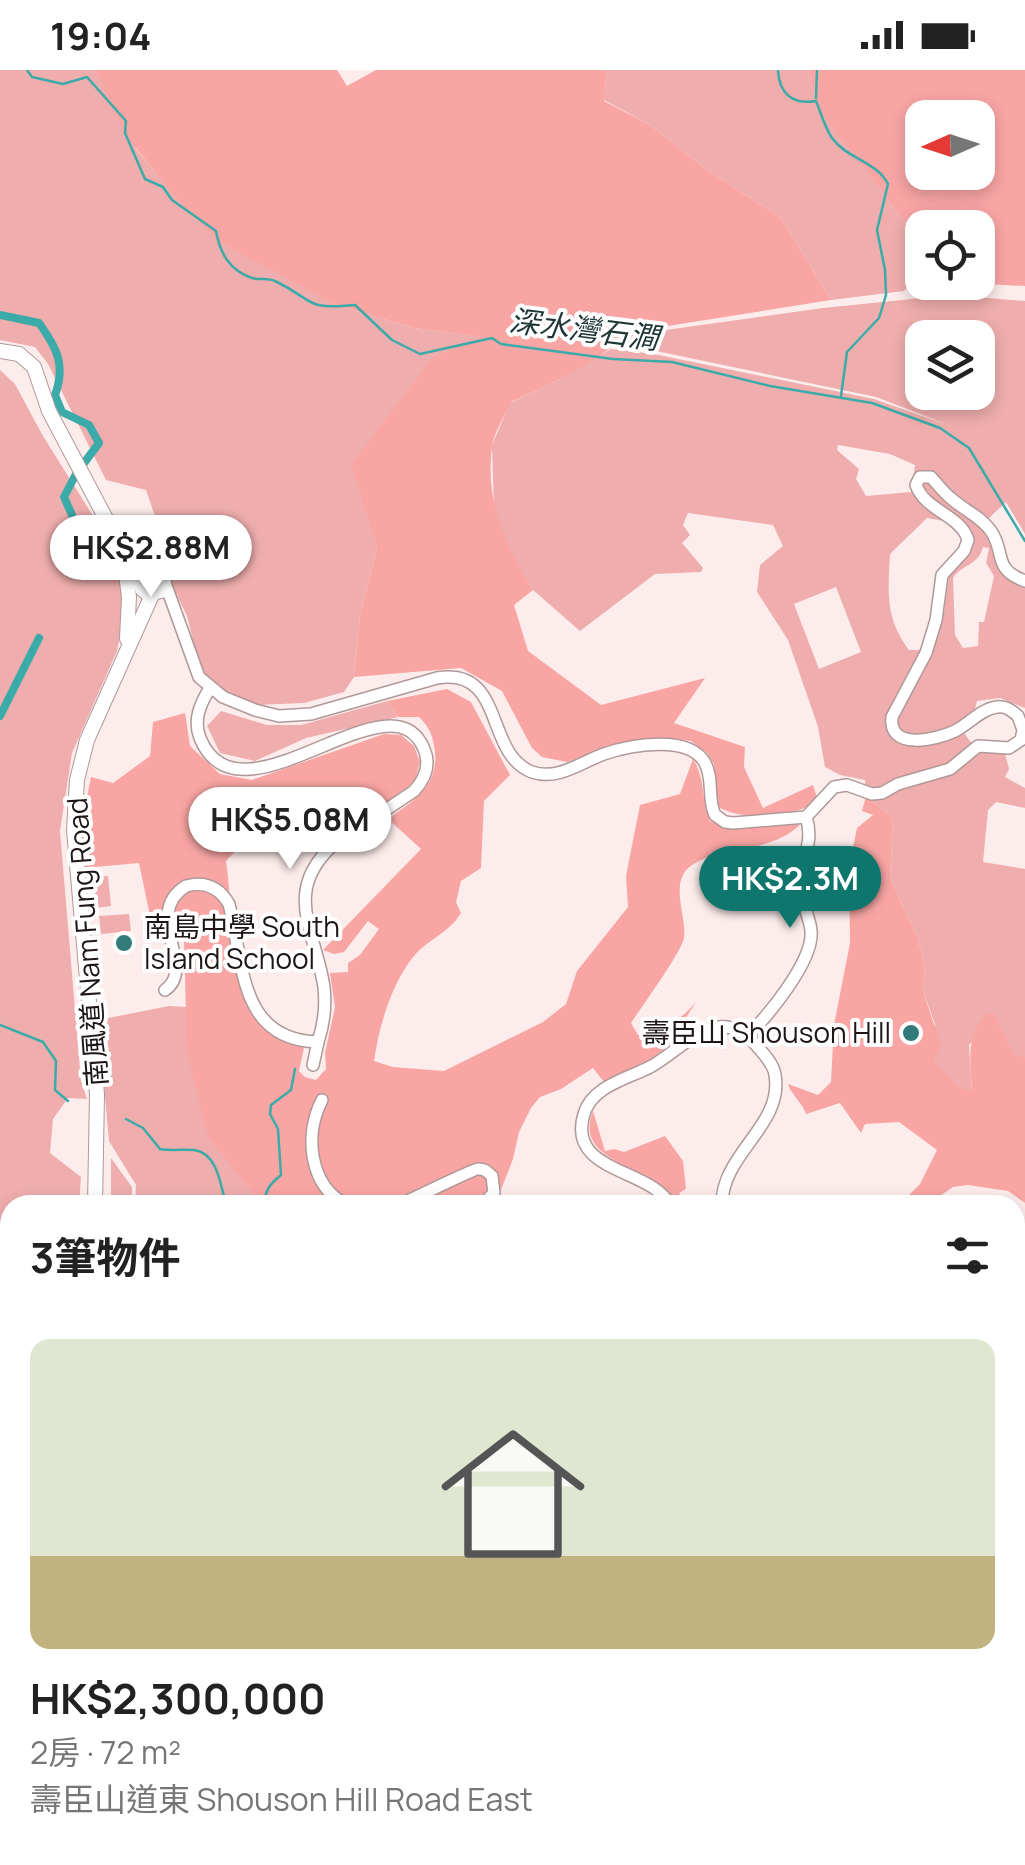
<!DOCTYPE html>
<html lang="zh-TW">
<head>
<meta charset="utf-8">
<style>
  body { margin:0; font-family:Manrope,"Noto Sans TC",sans-serif; background:#f6f6f6; color:#222; height:100vh; display:flex; flex-direction:column; font-size:38px; white-space:nowrap }
  * { box-sizing:border-box; margin:0 }
  p { font-size:32px; color:#767676 }
  .icon { flex:none; width:55px; height:55px; fill:none; stroke:currentColor; stroke-width:2; stroke-linecap:round; stroke-linejoin:round }
  .map { position:relative; flex:1; overflow:hidden }
  .side { position:absolute; left:0px; top:1125px; width:1025px; height:670px; display:flex; flex-direction:column; background:#fff; border-radius:30px 30px 0 0; box-shadow:0 5px 15px #0003 }
  .side>* { flex:none }
  .needle { width:65px; rotate:267deg }
  .controls { position:absolute; left:905px; top:30px; display:grid; gap:20px }
  .controls a { display:grid; place-items:center; width:90px; height:90px; border-radius:20px; background:#fff; box-shadow:0 5px 15px #0003; font-size:50px }
  .price { position:absolute; translate:-50% -85px; padding:0 22px; border-radius:35px; background:#fff; color:#222; font-size:32px; line-height:65px; filter:drop-shadow(0 2px 5px #0008) }
  .price::after { content:''; position:absolute; left:50%; top:60px; width:30px; height:22px; margin-left:-15px; background:inherit; clip-path:polygon(0 0,100% 0,50% 100%) }
  .price.selected { background:#0f766e; color:#fff }
  ul { padding:0; list-style:none }
  li { display:grid; align-content:center; gap:20px; height:530px; padding:0 30px }
  li+li { border-top:2px solid #e0e0e0 }
  li span { display:grid; place-items:center; height:310px; border-radius:20px; color:#555 }
  li>.icon { margin-inline-start:auto }
  span .icon { width:180px; height:180px; fill:#fffc; stroke-width:1 }
  li b { font-size:42px }
  h2 { display:flex; justify-content:space-between; align-items:center; height:120px; padding:0 30px; font-size:42px }
  .status { display:flex; justify-content:space-between; align-items:center; height:70px; padding:0 50px; background:#fff; direction:ltr }
  .status svg { height:28px; fill:currentColor }
  .map>svg:first-child { display:block }
  .green { fill:#efaead; fill-rule:evenodd }
  .forest { fill:#f8a5a4; fill-rule:evenodd }
  .lines { fill:none; stroke-linecap:round; stroke-linejoin:round }
  .stream { stroke:#3aaba9; stroke-width:2.5 }
  .canal { stroke:#3aaba9; stroke-width:8 }
  .highway-tunnel { stroke:#dbcdcc; stroke-width:15; stroke-dasharray:15 8; stroke-linecap:butt }
  .minor-casing { stroke:#b09898; stroke-width:14 }
  .major-casing { stroke:#b09898; stroke-width:16 }
  .highway-casing { stroke:#b09898; stroke-width:18 }
  .minor { stroke:#fff; stroke-width:11 }
  .major { stroke:#fff; stroke-width:14 }
  .highway { stroke:#fff; stroke-width:15 }
  .rail { stroke:#857a79; stroke-width:2.5; stroke-dasharray:18 18; stroke-linecap:butt }
  .poi-dot { fill:#327b7a; stroke:#fefefe; stroke-width:4 }
  .labels { text-anchor:middle; stroke-width:8; stroke-linejoin:round; paint-order:stroke }
  .poi-label { font-size:28px; fill:#1e1616; stroke:#fefefe; text-anchor:start }
  .street-label { font-size:28px; fill:#1e1616; stroke:#fefefe }
  .water-label { font-size:30px; font-style:italic; fill:#1e3736; stroke:#fefefe }
</style>
</head>
<body>
<div class="status"><b>19:04</b><svg viewBox="0 0 49 12"><path d="M0 12V9h3v3zM5 12V6h3v6zM10 12V3h3v9zM15 12V0h3v12zM26 1h20v11H26zM47 4h2v5h-2z"/></svg></div>
<div class="map">
<svg width="1025" height="1795" viewBox="0 0 1025 1795">
  <rect width="100%" height="100%" fill="#fcedec"/>
  <g class="green">
    <path d="M0 0H155L135 78 177 128 336 235 414 258 483 267 352 395 377 478 360 545 354 607 344 622 304 633 257 635 220 618 200 599 187 546 163 497 156 449 146 420 106 410 48 294 35 277 0 270Z"/>
    <path d="M607 0H809L820 39 908 156 922 169V201L904 221 831 230 781 148 706 99 650 55 604 30Z"/>
    <path d="M951 225 1025 231V464L1006 432 988 449 1013 500 1025 509V638L1000 628 977 631 971 654 964 662C974 681 983 680 1004 680L1009 699 1005 707 1025 718V738L996 732 988 740 983 792 1025 799V987L1014 986 995 945 969 975 972 1022 959 1019 934 990 935 954 923 921 925 896 918 869 890 808 893 748 866 726 865 710 840 705 825 697 818 657 788 570 757 522 760 495 783 476 773 455 688 443 683 455 690 465 682 473 703 498 701 502 655 504 580 561 533 520 506 477 494 443 492 375 510 333 558 310 611 279 654 284 874 329 951 356 876 327 656 281 630 279 625 273 630 265 823 238ZM922 268H978V322H922ZM838 375 890 384 915 395 911 422 866 426 856 409 859 399 837 380ZM927 448 944 451 963 469 949 506 944 542 935 570 918 580H909C885 548 888 522 890 484ZM983 477 989 478 986 493 994 506 984 552H979L978 576 963 578 955 565 953 508C962 494 978 496 983 477ZM836 517 861 582 819 599 794 534Z"/>
    <path d="M0 300 15 314 43 366 120 489 126 535 117 581 72 683 60 761 81 1011 87 1029 68 1028 53 1049 50 1083 81 1107 79 1135H10V1785H348L355 1795H0Z"/>
    <path d="M387 631 398 647 306 668 255 691 220 683 207 656 221 641 267 655H301Z"/>
    <path d="M108 806 111 836 96 838 93 807Z"/>
    <path d="M129 844 131 861 101 864 99 846Z"/>
    <path d="M169 936 188 937 187 982 259 1135H135L136 1115 109 1071 98 950Z"/>
    <path d="M111 1088 132 1117V1135H111Z"/>
    <path d="M1025 1534V1662L1015 1643V1542Z"/>
    <path d="M1025 1746V1795H812L805 1785H1015V1752L1022 1751Z"/>
  </g>
  <g class="forest">
    <path d="M96 0H337L347 16 376 0H607L604 31 650 55 706 99 781 148 831 230 630 262C595 294 553 313 511 332 505 346 494 362 492 377 485 432 505 475 533 520L514 535 528 581 601 635 705 608 674 653 745 677 744 697 763 738 813 715 818 731C793 748 742 752 717 736L714 694 707 683 691 671 672 669 621 672 567 692 542 687 532 678 502 621 461 598 354 607 360 545 377 478 351 395 432 288 481 267 414 258 336 235 218 171 172 123 126 66Z"/>
    <path d="M809 0H1025V216L967 213 978 212V158H922V169L908 156 819 39ZM922 48H978V102H922Z"/>
    <path d="M447 619 471 632 510 705 484 731 481 798 461 811 456 832 461 843C449 863 428 869 414 886 391 914 379 957 374 991L393 997 444 1001 543 952 566 934 577 901 628 837 626 806 640 735 680 724 693 689C706 710 701 730 710 751 744 765 771 745 800 755 767 785 724 774 692 795 668 811 687 845 684 868 681 883 642 936 631 953L638 965C662 961 680 951 696 932L685 949 690 961 646 992 604 1012 593 998 561 1019 540 1027 531 1038 519 1062 513 1089 495 1135H259L252 1121 208 1067 187 982 184 867 154 865 139 793 84 798 83 747 91 707 113 713 150 686 153 652 185 643 190 676 220 704 252 710 384 664 401 665 414 676 420 692 416 708 409 716 319 781 277 761 251 764 226 791C232 829 233 924 257 951 270 966 288 968 304 978L299 1001 305 1007 316 1010 326 999 325 983 335 937 330 903 348 902V893L360 885 379 859 368 851 344 882 334 884 323 880 421 779 388 749C413 731 438 717 435 682 433 666 430 658 419 647H398L387 631Z"/>
    <path d="M866 726 893 748 890 808 918 869 925 896 923 921 941 975 934 990 959 1018 972 1021C971 995 964 962 988 943L995 944 1014 985 1025 987V1133L1008 1121 968 1115 953 1117 926 1135H899L920 1114 937 1080 899 1052 865 1054 861 1063 840 1033 806 1044C802 1032 792 1026 788 1014L818 1025 831 1012 834 955 850 873 849 797 857 758 873 745 862 741Z"/>
    <path d="M593 1041 605 1081 614 1079 624 1082 665 1066 683 1091 686 1119 679 1123 685 1135H676C659 1095 571 1096 593 1041Z"/>
    <path d="M577 1785H656L655 1795H582Z"/>
  </g>
  <g class="lines">
    <g class="stream">
      <path d="M27 0 32 7 63 14 87 7 126 51 125 63 145 109 163 117 172 130 216 161C220 183 229 200 252 208 260 210 268 208 275 211 317 231 302 240 355 235L392 270 420 284 492 268 501 274 613 289 672 292 770 316 872 333 940 358 969 378 1025 471"/>
      <path d="M778 0C779 24 793 35 816 31 821 43 825 58 832 68 847 89 876 91 888 114L877 160 885 200 886 225 879 248 847 282 841 326"/>
      <path d="M816 28 817 0"/>
      <path d="M0 955 43 972 56 991 55 1020 68 1031"/>
      <path d="M126 1049 143 1058 160 1079C172 1081 182 1079 194 1080 218 1083 221 1117 226 1135"/>
      <path d="M264 1135C265 1120 270 1114 281 1105L278 1059 270 1044 271 1035 291 1020 295 999"/>
      <path d="M0 1317 10 1319"/>
    </g>
    <g class="canal">
      <path d="M0 245 39 253C57 278 66 295 55 325L62 342 89 355 99 373 84 393"/>
      <path d="M74 468 76 454 64 427 76 404"/>
      <path d="M0 646 39 568"/>
      <path d="M0 1476 10 1478"/>
      <path d="M97 1795 101 1785"/>
    </g>
    <g class="highway-tunnel">
      <path d="M0 1217H10"/>
      <path d="M0 1263 10 1264"/>
    </g>
    <defs>
      <g id="minor">
        <path d="M164 510 199 607 223 627 255 640 279 646 311 644 437 608C506 597 484 684 532 702 558 711 581 692 604 684 630 675 689 664 705 693 714 709 707 729 715 745L725 752 733 753 806 747 834 717 847 715 872 724 882 723 898 714 950 699 978 676 1009 678 1021 670 1023 660 1018 646C1011 640 1006 636 997 637 981 639 969 654 955 661 936 670 888 681 892 647L926 583 936 550 942 505 964 481 968 470C961 445 925 441 916 415L920 407H931C938 415 945 424 953 430 966 441 981 447 991 461 1006 483 992 499 1025 511"/>
        <path d="M165 920C198 898 141 844 186 816 205 811 219 817 229 834 244 893 238 970 318 972 324 954 326 936 324 917 316 863 282 822 332 776L414 721C425 709 431 695 424 679 391 598 240 765 200 668 193 650 200 634 210 618"/>
        <path d="M747 966C767 947 814 891 811 861 810 846 800 832 800 816 800 790 815 773 806 747"/>
        <path d="M313 995 318 972"/>
        <path d="M322 1030C304 1065 309 1115 346 1135"/>
        <path d="M399 1135C411 1130 473 1099 478 1099 486 1099 487 1102 492 1106L494 1123 485 1132 440 1135"/>
        <path d="M670 1135C651 1098 566 1103 584 1044 592 1016 627 1009 650 997 682 980 718 931 755 974 762 982 774 994 775 1005 784 1055 721 1084 722 1135"/>
        <path d="M1015 1381 1025 1385"/>
        <path d="M514 1785V1795"/>
      </g>
      <g id="major">
        <path d="M0 281 19 284 34 297 49 341 141 515"/>
        <path d="M121 474 162 506 164 512 161 521 148 524 142 519 141 510 146 503 155 501"/>
        <path d="M125 496 129 527 127 569"/>
        <path d="M95 1135 97 1024 74 760 77 710 87 670 152 525"/>
        <path d="M1015 1531 1025 1524"/>
        <path d="M455 1785 475 1795"/>
        <path d="M723 1795 731 1785"/>
        <path d="M737 1795 748 1785"/>
      </g>
      <path id="highway" d="M671 1795 672 1785"/>
    </defs>
    <use href="#minor" class="minor-casing"/>
    <use href="#major" class="major-casing"/>
    <use href="#highway" class="highway-casing"/>
    <use href="#minor" class="minor"/>
    <use href="#major" class="major"/>
    <use href="#highway" class="highway"/>
    <path class="rail" d="M786 1785 792 1795"/>
  </g>
  <g class="poi-dot">
    <circle cx="124" cy="873" r="10"/>
    <circle cx="911" cy="963" r="10"/>
  </g>
  <g class="labels">
    <g class="poi-label">
      <text x="144" y="867">南島中學 South<tspan x="144" dy="32">Island School</tspan></text>
      <text x="891" y="973" text-anchor="end">壽臣山 Shouson Hill</text>
    </g>
    <g class="street-label">
      <text transform="translate(87 872) rotate(-94)" y="10">南風道 Nam Fung Road</text>
    </g>
    <g class="water-label">
      <text transform="translate(584 260) rotate(7)" y="10">深水灣石澗</text>
    </g>
  </g>
</svg>
<div class="controls">
<a><svg class="needle" viewBox="-14 -14 28 28"><path d="M0-13l5 13h-10z" fill="#e53935"/><path d="M0 13l5-13h-10z" fill="#767676"/></svg></a>
<a><svg class="icon" aria-label="locate" viewBox="0 0 24 24"><circle cx="12" cy="12" r="6"/><path d="M12 2v4M12 18v4M2 12h4M18 12h4"/></svg></a>
<a><svg class="icon" aria-label="layers" viewBox="0 0 24 24"><path d="M12 4l9 5-9 5-9-5zM3 14l9 5 9-5"/></svg></a>
</div>
<b class="price" style="left:151px;top:530px">HK$2.88M</b>
<b class="price" style="left:290px;top:802px">HK$5.08M</b>
<b class="price selected" style="left:790px;top:861px">HK$2.3M</b>
<section class="side">
<h2>3筆物件<svg class="icon" aria-label="filters" viewBox="0 0 24 24"><path d="M4 7h16M4 17h16"/><circle cx="9" cy="7" r="2"/><circle cx="15" cy="17" r="2"/></svg></h2>
<ul>
<li><span style="background:linear-gradient(#dfe7d0 70%,#c2b280 0)"><svg class="icon" aria-label="home" viewBox="0 0 24 24"><path d="M3 11l9-7 9 7M6 9v11h12V9"/></svg></span><div><b>HK$2,300,000</b><p>2房 · 72 m²</p><p>壽臣山道東 Shouson Hill Road East</p></div></li>
</ul>
</section>
</div>
</body>
</html>
